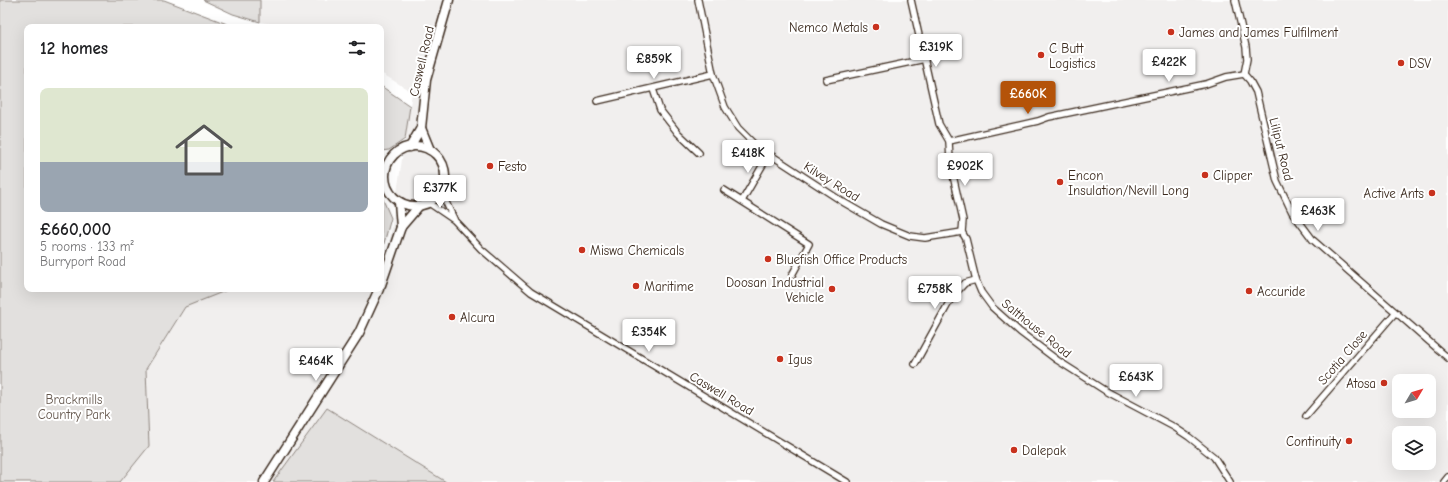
<!DOCTYPE html>
<html lang="en">
<head>
<meta charset="utf-8">
<style>
  body { margin:0; font-family:"Comic Neue",sans-serif; background:#f2f2f2; color:#202124; height:100vh; display:flex; flex-direction:column; font-size:15px; white-space:nowrap }
  * { box-sizing:border-box; margin:0 }
  p { font-size:13px; color:#757577 }
  .icon { flex:none; width:22px; height:22px; fill:none; stroke:currentColor; stroke-width:2; stroke-linecap:round; stroke-linejoin:round }
  .map { position:relative; flex:1; overflow:hidden }
  .sheet { position:absolute; left:24px; top:24px; width:360px; height:268px; display:flex; flex-direction:column; background:#fff; border-radius:8px; box-shadow:0 4px 16px #0002 }
  .sheet>* { flex:none }
  .needle { width:26px; rotate:52deg }
  .controls { position:absolute; left:1392px; top:374px; display:grid; gap:8px }
  .controls a { display:grid; place-items:center; width:44px; height:44px; border-radius:8px; background:#fff; box-shadow:0 4px 16px #0002; font-size:20px }
  .price { position:absolute; translate:-50% -34px; padding:0 9px; border-radius:4px; background:#fff; color:#222; font-size:13px; line-height:26px; filter:drop-shadow(0 1px 2px #0008) }
  .price::after { content:''; position:absolute; left:50%; top:24px; width:12px; height:9px; margin-left:-6px; background:inherit; clip-path:polygon(0 0,100% 0,50% 100%) }
  .price.selected { background:#b45309; color:#fff }
  ul { padding:0; list-style:none }
  li { display:grid; align-content:center; gap:8px; height:212px; padding:0 16px }
  li+li { border-top:1px solid #e0e0e0 }
  li span { display:grid; place-items:center; height:124px; border-radius:8px; color:#555 }
  li>.icon { margin-inline-start:auto }
  span .icon { width:72px; height:72px; fill:#fffc; stroke-width:1 }
  li b { font-size:17px }
  h2 { display:flex; justify-content:space-between; align-items:center; height:48px; padding:0 16px; font-size:17px }
  .map>svg:first-child { display:block }
  .built { fill:#f1efee; fill-rule:evenodd }
  .green { fill:#e2e0de; stroke:#8e857e }
  .lines { fill:none; stroke-linecap:round; stroke-linejoin:round }
  .street-casing { stroke:#3b2a1e; stroke-width:8 }
  .secondary-casing { stroke:#3b2a1e; stroke-width:11 }
  .street { stroke:#fff; stroke-width:5.5 }
  .secondary { stroke:#fff; stroke-width:8 }
  .poi-dot { fill:#c8321e; stroke:#fff; stroke-width:1.5 }
  .labels { text-anchor:middle; stroke-width:4; stroke-linejoin:round; paint-order:stroke }
  .poi-label { font-size:13px; fill:#3b2a1e; stroke:#fff; text-anchor:start }
  .street-label { font-size:13px; fill:#3b2a1e; stroke:#fff }
  .park-label { font-size:13px; fill:#65584e; stroke:#fff }
</style>
</head>
<body>
<div class="map">
<svg width="1448" height="482" viewBox="0 0 1448 482">
  <rect width="100%" height="100%" fill="#fff"/>
  <filter id="ink" filterUnits="userSpaceOnUse"><feTurbulence type="fractalNoise" baseFrequency=".025" numOctaves="2"/><feDisplacementMap in="SourceGraphic" scale="8" xChannelSelector="R" yChannelSelector="G"/><feConvolveMatrix kernelMatrix="1 2 1 2 8 2 1 2 1" color-interpolation-filters="sRGB"/></filter>
  <g filter="url(#ink)">
    <path class="built" d="M260 0H1448V482H120L149 445 146 369 185 307 230 289H366L382 293 412 92 381 73V27H286L260 22ZM1399 381H1429V411H1399ZM1399 433H1429V463H1399Z"/>
    <g class="green">
      <path d="M0 0H164L235 27H27V289H230L185 307 146 369 149 446 120 482H0Z"/>
      <path d="M203 0H260V22L233 14Z"/>
      <path d="M381 86 410 106 405 139 389 150 381 151Z"/>
      <path d="M381 195 391 218 381 254Z"/>
      <path d="M327 408 446 482H273Z"/>
    </g>
    <g class="lines">
      <defs>
        <g id="street">
          <path d="M698 0 713 74 725 107 738 128 754 144 843 202 881 224 910 236 925 238 962 232"/>
          <path d="M911 0 939 124 949 141 950 162 963 220 962 232 966 239 976 280 981 292 992 307 1020 332 1057 360 1104 390 1174 427 1189 437 1214 457 1230 482"/>
          <path d="M1235 0 1246 47 1247 59 1244 74 1250 81 1256 92 1277 181 1292 212 1313 240 1448 358"/>
          <path d="M826 80 925 59"/>
          <path d="M653 89 660 110 678 133 699 153"/>
          <path d="M597 101 713 74"/>
          <path d="M949 141 1038 121 1049 117 1206 84 1226 77 1244 74"/>
          <path d="M724 190 809 244 792 275"/>
          <path d="M441 192 454 219"/>
          <path d="M742 201 769 154"/>
          <path d="M429 203 454 220 481 249 531 292 847 482"/>
          <path d="M915 364 952 297 965 283 976 280"/>
          <path d="M1306 416 1395 313"/>
          <path d="M1444 482 1448 477"/>
        </g>
        <g id="secondary">
          <path d="M421 128 430 150"/>
          <circle cx="415" cy="176" r="30"/>
          <path d="M410 147 421 128 426 80 449 0"/>
          <path d="M399 202 401 227"/>
          <path d="M381 285 401 227 419 206"/>
          <path d="M264 482 359 333 379 289"/>
        </g>
      </defs>
      <use href="#street" class="street-casing"/>
      <use href="#secondary" class="secondary-casing"/>
      <use href="#street" class="street"/>
      <use href="#secondary" class="secondary"/>
    </g>
  </g>
  <g class="poi-dot">
    <circle cx="876" cy="27" r="4"/>
    <circle cx="1171" cy="32" r="4"/>
    <circle cx="1041" cy="55" r="4"/>
    <circle cx="1401" cy="63" r="4"/>
    <circle cx="490" cy="166" r="4"/>
    <circle cx="1205" cy="175" r="4"/>
    <circle cx="1060" cy="182" r="4"/>
    <circle cx="1432" cy="193" r="4"/>
    <circle cx="582" cy="250" r="4"/>
    <circle cx="768" cy="259" r="4"/>
    <circle cx="636" cy="286" r="4"/>
    <circle cx="832" cy="289" r="4"/>
    <circle cx="1249" cy="291" r="4"/>
    <circle cx="452" cy="317" r="4"/>
    <circle cx="780" cy="359" r="4"/>
    <circle cx="1384" cy="383" r="4"/>
    <circle cx="1349" cy="441" r="4"/>
    <circle cx="1014" cy="450" r="4"/>
  </g>
  <g class="labels">
    <g class="poi-label">
      <text x="868" y="32" text-anchor="end">Nemco Metals</text>
      <text x="1179" y="37">James and James Fulfilment</text>
      <text x="1049" y="53">C Butt<tspan x="1049" dy="15">Logistics</tspan></text>
      <text x="1409" y="68">DSV</text>
      <text x="498" y="171">Festo</text>
      <text x="1068" y="180">Encon<tspan x="1068" dy="15">Insulation/Nevill Long</tspan></text>
      <text x="1213" y="180">Clipper</text>
      <text x="1424" y="198" text-anchor="end">Active Ants</text>
      <text x="590" y="255">Miswa Chemicals</text>
      <text x="776" y="264">Bluefish Office Products</text>
      <text x="824" y="287" text-anchor="end">Doosan Industrial<tspan x="824" dy="15">Vehicle</tspan></text>
      <text x="644" y="291">Maritime</text>
      <text x="1257" y="296">Accuride</text>
      <text x="460" y="322">Alcura</text>
      <text x="788" y="364">Igus</text>
      <text x="1376" y="388" text-anchor="end">Atosa</text>
      <text x="1341" y="446" text-anchor="end">Continuity</text>
      <text x="1022" y="455">Dalepak</text>
    </g>
    <g class="street-label">
      <text transform="translate(421 61) rotate(-77)" y="5">Caswell Road</text>
      <text transform="translate(1282 149) rotate(76)" y="5">Liliput Road</text>
      <text transform="translate(832 181) rotate(32)" y="5">Kilvey Road</text>
      <text transform="translate(1037 328) rotate(39)" y="5">Salthouse Road</text>
      <text transform="translate(1342 357) rotate(-49)" y="5">Scotia Close</text>
      <text transform="translate(722 393) rotate(31)" y="5">Caswell Road</text>
    </g>
    <g class="park-label">
      <text x="74" y="404">Brackmills<tspan x="74" dy="15">Country Park</tspan></text>
    </g>
  </g>
</svg>
<div class="controls">
<a><svg class="needle" viewBox="-14 -14 28 28"><path d="M0-13l5 13h-10z" fill="#e53935"/><path d="M0 13l5-13h-10z" fill="#757577"/></svg></a>
<a><svg class="icon" aria-label="layers" viewBox="0 0 24 24"><path d="M12 4l9 5-9 5-9-5zM3 14l9 5 9-5"/></svg></a>
</div>
<b class="price" style="left:936px;top:68px">£319K</b>
<b class="price" style="left:654px;top:80px">£859K</b>
<b class="price" style="left:1169px;top:83px">£422K</b>
<b class="price selected" style="left:1028px;top:115px">£660K</b>
<b class="price" style="left:748px;top:174px">£418K</b>
<b class="price" style="left:965px;top:187px">£902K</b>
<b class="price" style="left:440px;top:209px">£377K</b>
<b class="price" style="left:1318px;top:232px">£463K</b>
<b class="price" style="left:935px;top:310px">£758K</b>
<b class="price" style="left:649px;top:353px">£354K</b>
<b class="price" style="left:316px;top:382px">£464K</b>
<b class="price" style="left:1136px;top:398px">£643K</b>
<section class="sheet">
<h2>12 homes<svg class="icon" aria-label="filters" viewBox="0 0 24 24"><path d="M4 7h16M4 17h16"/><circle cx="9" cy="7" r="2"/><circle cx="15" cy="17" r="2"/></svg></h2>
<ul>
<li><span style="background:linear-gradient(#dfe7d0 60%,#9aa5b1 0)"><svg class="icon" aria-label="home" viewBox="0 0 24 24"><path d="M3 11l9-7 9 7M6 9v11h12V9"/></svg></span><div><b>£660,000</b><p>5 rooms · 133 m²</p><p>Burryport Road</p></div></li>
</ul>
</section>
</div>
</body>
</html>
